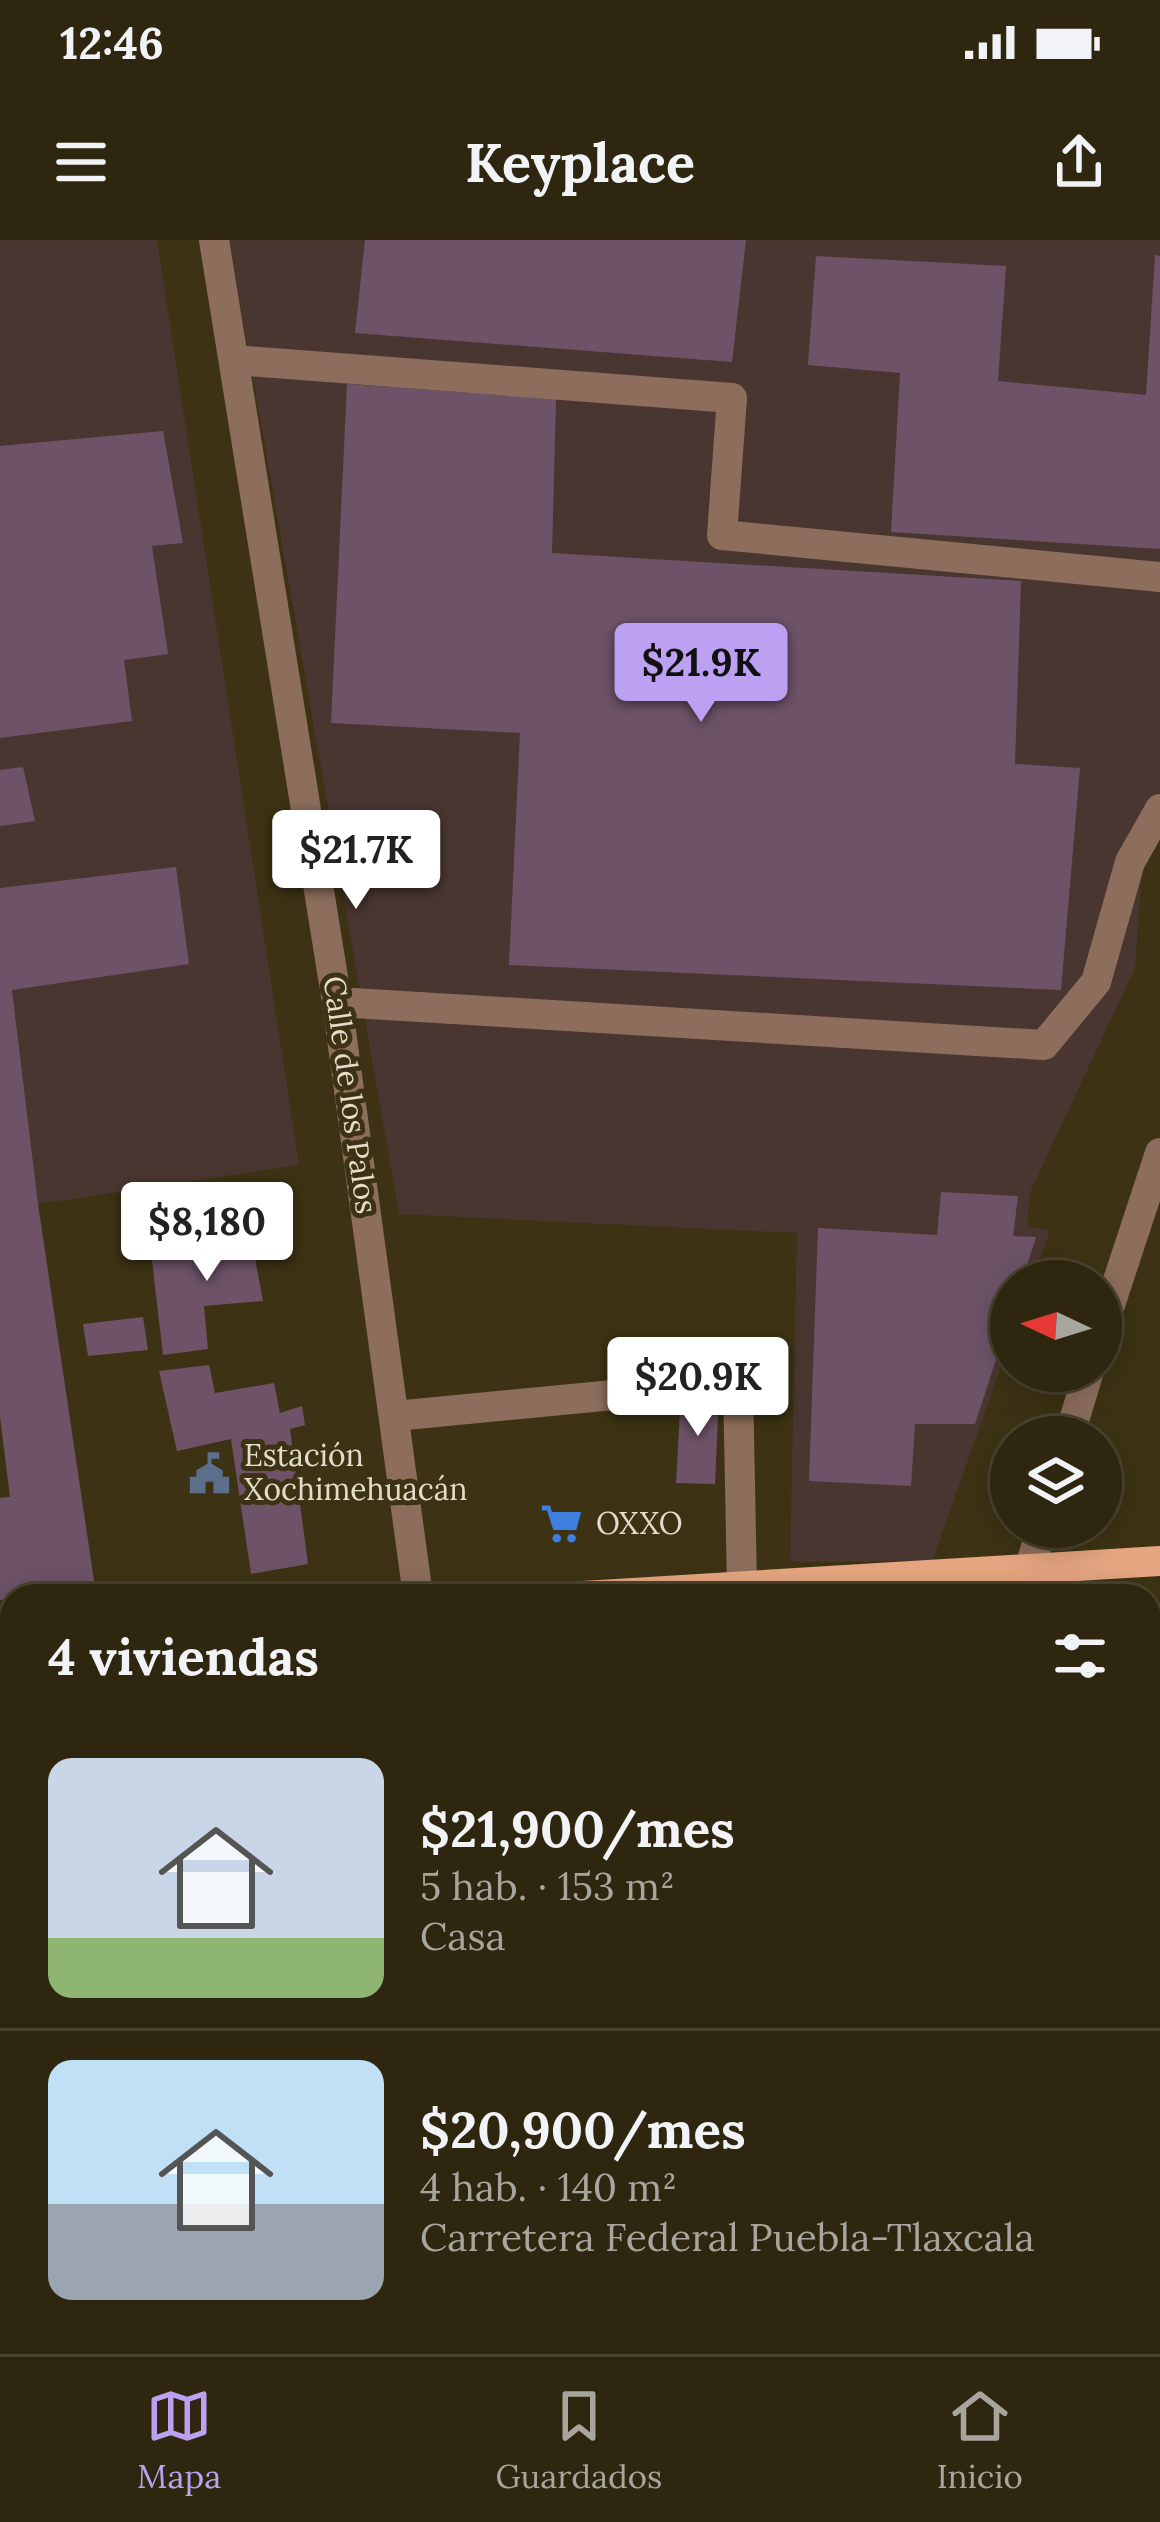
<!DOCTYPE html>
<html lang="es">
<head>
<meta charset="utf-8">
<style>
  body { margin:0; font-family:Lora,serif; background:#362e18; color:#f1f3f6; height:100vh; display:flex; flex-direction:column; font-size:45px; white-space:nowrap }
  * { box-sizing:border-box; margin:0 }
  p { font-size:39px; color:#a7a59e }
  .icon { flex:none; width:66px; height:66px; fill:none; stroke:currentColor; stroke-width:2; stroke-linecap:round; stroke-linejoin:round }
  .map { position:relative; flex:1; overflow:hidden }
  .drawer { position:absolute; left:0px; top:1344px; width:1161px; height:771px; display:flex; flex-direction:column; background:#2e260f; border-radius:36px 36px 0 0; box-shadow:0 6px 30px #0003,0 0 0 3px #49432f }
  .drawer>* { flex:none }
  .needle { width:78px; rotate:274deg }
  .fabs { position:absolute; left:990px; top:1020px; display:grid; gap:24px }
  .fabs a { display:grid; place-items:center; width:132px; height:132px; border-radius:50%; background:#2e260f; box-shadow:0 6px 30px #0003,0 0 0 3px #49432f; font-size:60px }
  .price { position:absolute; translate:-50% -102px; padding:0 27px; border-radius:12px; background:#fff; color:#222; font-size:39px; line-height:78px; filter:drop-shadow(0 3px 6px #0008) }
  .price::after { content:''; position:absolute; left:50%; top:72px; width:36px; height:27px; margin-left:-18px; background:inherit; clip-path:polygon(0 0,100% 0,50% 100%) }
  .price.current { background:#bca0f2; color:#111 }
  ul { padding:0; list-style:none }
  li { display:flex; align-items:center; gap:36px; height:300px; padding:0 48px }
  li+li { border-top:3px solid #49432f }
  li span { display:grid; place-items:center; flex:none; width:336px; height:240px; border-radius:24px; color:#555 }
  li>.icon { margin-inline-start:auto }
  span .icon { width:144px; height:144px; fill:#fffc; stroke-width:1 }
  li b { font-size:51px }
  h2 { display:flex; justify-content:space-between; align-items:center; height:144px; padding:0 48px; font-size:51px }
  .status { display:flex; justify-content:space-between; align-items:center; height:84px; padding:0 60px; background:#2e260f; direction:ltr }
  .status svg { height:33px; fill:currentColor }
  header { display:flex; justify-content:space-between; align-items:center; height:156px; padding:0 48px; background:#2e260f; font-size:54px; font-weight:700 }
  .dock { display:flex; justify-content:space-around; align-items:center; height:168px; border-top:3px solid #49432f; background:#2e260f; font-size:33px; color:#a7a59e }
  .dock a { display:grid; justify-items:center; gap:6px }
  .dock .current { color:#bca0f2 }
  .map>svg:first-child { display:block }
  .industrial { fill:#4a3631 }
  .building { fill:#6e5368 }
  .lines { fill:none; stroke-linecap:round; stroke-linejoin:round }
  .minor { stroke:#8d6e5c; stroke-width:30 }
  .major { stroke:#e6a681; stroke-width:30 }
  .labels { text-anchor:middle; stroke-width:10; stroke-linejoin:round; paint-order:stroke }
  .street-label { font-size:30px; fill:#e3ddcb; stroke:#3d3314 }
  .poi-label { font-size:30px; fill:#e3ddcb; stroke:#3d3314; text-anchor:start }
</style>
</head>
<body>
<div class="status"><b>12:46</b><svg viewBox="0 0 49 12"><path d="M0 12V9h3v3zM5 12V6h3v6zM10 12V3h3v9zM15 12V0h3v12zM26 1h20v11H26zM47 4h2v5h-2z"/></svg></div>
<header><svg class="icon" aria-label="menu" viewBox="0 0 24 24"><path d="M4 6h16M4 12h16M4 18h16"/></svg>Keyplace<svg class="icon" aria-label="share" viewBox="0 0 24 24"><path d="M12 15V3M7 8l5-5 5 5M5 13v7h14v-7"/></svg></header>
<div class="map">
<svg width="1160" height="2114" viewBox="0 0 1160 2114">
  <rect width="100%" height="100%" fill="#3d3314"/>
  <g class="industrial">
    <path d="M0 0H157L299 925 38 964 12 751 0 752Z"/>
    <path d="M229 0H1160V599L1143 615 1135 728 1030 952 1027 987 1050 990 1032 1041H1011V1099L932 1321 790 1322 797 993 399 974Z"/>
    <path d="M1149 1487H1160V2114H0V1536H12V2103H1149Z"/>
  </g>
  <g class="building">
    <path d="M365 0H746L732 122 355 93Z"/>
    <path d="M1155 15 1160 16V309L891 292 900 133 808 125 816 16 1006 26 998 141 1146 155Z"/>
    <path d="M347 144 556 159 552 313 1021 341 1015 524 1080 528 1061 750 509 725 520 493 331 483Z"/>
    <path d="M163 191 183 303 152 306 168 414 124 420 132 481 0 498V206Z"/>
    <path d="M23 527 35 581 0 586V530Z"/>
    <path d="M176 627 189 724 12 750 38 964 96 1354 12 1356V1359L0 1360V1258L10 1257 0 1176V648Z"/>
    <path d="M941 952 1018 956 1013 996 1036 997 1022 1041H1011V1074L975 1184H915L911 1246 809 1241 818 988 937 995Z"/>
    <path d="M288 990 291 1012 255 1018 263 1061 204 1066 208 1109 163 1115 151 1012Z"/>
    <path d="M143 1077 148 1110 88 1116 83 1084Z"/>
    <path d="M209 1125 215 1153 274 1143 280 1173 302 1166 305 1185 290 1189 308 1324 251 1334 231 1199 177 1211 159 1131Z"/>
    <path d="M681 1153 719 1154 715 1244 676 1243Z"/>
    <path d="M12 1749V2095L0 2097V1750Z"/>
    <path d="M1149 1941 1160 1943V2112L1133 2104 1149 2103Z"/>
  </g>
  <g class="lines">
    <g class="minor">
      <path d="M214 0 337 762 418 1356"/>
      <path d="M234 120 732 158 722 295 1160 337"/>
      <path d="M337 762 1044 805 1096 742 1130 622 1160 569"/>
      <path d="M1101 1092 1160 913"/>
      <path d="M395 1176 738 1143 742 1347"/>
      <path d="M1069 1197 1089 1131"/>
      <path d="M1030 1327 1042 1287"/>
      <path d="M1149 1791 1160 1794"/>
      <path d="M873 2103 915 2114"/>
      <path d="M400 2114 484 2103"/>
      <path d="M555 2114 558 2103"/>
    </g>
    <g class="major">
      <path d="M583 1356 1160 1321"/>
      <path d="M0 1383 12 1382"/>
      <path d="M1149 1389H1160"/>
      <path d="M0 1437 12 1436"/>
      <path d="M1149 1463 1160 1462"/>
      <path d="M0 1507 12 1506"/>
    </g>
  </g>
  <defs>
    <symbol id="civic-bare" viewBox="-9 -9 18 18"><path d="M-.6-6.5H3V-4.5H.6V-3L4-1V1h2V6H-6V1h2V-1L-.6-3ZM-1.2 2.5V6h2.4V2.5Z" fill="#5c6f8a" stroke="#3d3314" stroke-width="2.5" paint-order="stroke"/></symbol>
    <symbol id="supermarket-bare" viewBox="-9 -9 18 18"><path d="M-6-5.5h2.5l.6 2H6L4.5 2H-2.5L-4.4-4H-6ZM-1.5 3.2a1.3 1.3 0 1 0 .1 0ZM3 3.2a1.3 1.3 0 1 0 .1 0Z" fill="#3f7fe0" stroke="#3d3314" stroke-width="2.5" paint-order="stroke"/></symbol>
  </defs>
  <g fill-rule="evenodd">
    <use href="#civic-bare" x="180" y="1204" width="59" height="59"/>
    <use href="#supermarket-bare" x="532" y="1254" width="59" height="59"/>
  </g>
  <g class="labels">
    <g class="street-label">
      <text transform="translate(350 855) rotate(82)" y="10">Calle de los Palos</text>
    </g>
    <g class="poi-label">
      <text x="244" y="1226">Estación<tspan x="244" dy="34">Xochimehuacán</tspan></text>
      <text x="596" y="1294">OXXO</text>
    </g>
  </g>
</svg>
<div class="fabs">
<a><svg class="needle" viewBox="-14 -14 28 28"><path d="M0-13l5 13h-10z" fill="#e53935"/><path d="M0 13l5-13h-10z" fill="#a7a59e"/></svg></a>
<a><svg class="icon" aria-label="layers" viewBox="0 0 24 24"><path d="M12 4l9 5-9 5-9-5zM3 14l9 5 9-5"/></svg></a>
</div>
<b class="price current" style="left:701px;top:485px">$21.9K</b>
<b class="price" style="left:356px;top:672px">$21.7K</b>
<b class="price" style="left:207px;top:1044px">$8,180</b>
<b class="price" style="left:698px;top:1199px">$20.9K</b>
<section class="drawer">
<h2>4 viviendas<svg class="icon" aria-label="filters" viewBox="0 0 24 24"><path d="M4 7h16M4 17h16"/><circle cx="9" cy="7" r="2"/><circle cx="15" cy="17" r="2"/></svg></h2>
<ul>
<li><span style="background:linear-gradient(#c9d6e8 75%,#8fb573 0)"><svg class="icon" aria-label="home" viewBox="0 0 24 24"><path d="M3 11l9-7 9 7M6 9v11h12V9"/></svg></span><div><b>$21,900/mes</b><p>5 hab. · 153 m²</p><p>Casa</p></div></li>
<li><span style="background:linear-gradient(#bfe0f5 60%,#9aa5b1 0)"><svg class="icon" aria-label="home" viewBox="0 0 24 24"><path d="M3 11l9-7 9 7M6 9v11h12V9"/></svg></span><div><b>$20,900/mes</b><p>4 hab. · 140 m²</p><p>Carretera Federal Puebla-Tlaxcala</p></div></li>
</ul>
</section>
</div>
<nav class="dock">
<a class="current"><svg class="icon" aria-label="map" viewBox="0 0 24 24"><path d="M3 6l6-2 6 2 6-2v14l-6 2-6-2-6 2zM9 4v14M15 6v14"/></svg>Mapa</a>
<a><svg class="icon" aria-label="saved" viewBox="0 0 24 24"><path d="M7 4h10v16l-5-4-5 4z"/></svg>Guardados</a>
<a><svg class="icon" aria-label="home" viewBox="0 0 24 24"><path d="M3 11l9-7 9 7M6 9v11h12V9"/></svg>Inicio</a>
</nav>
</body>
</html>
